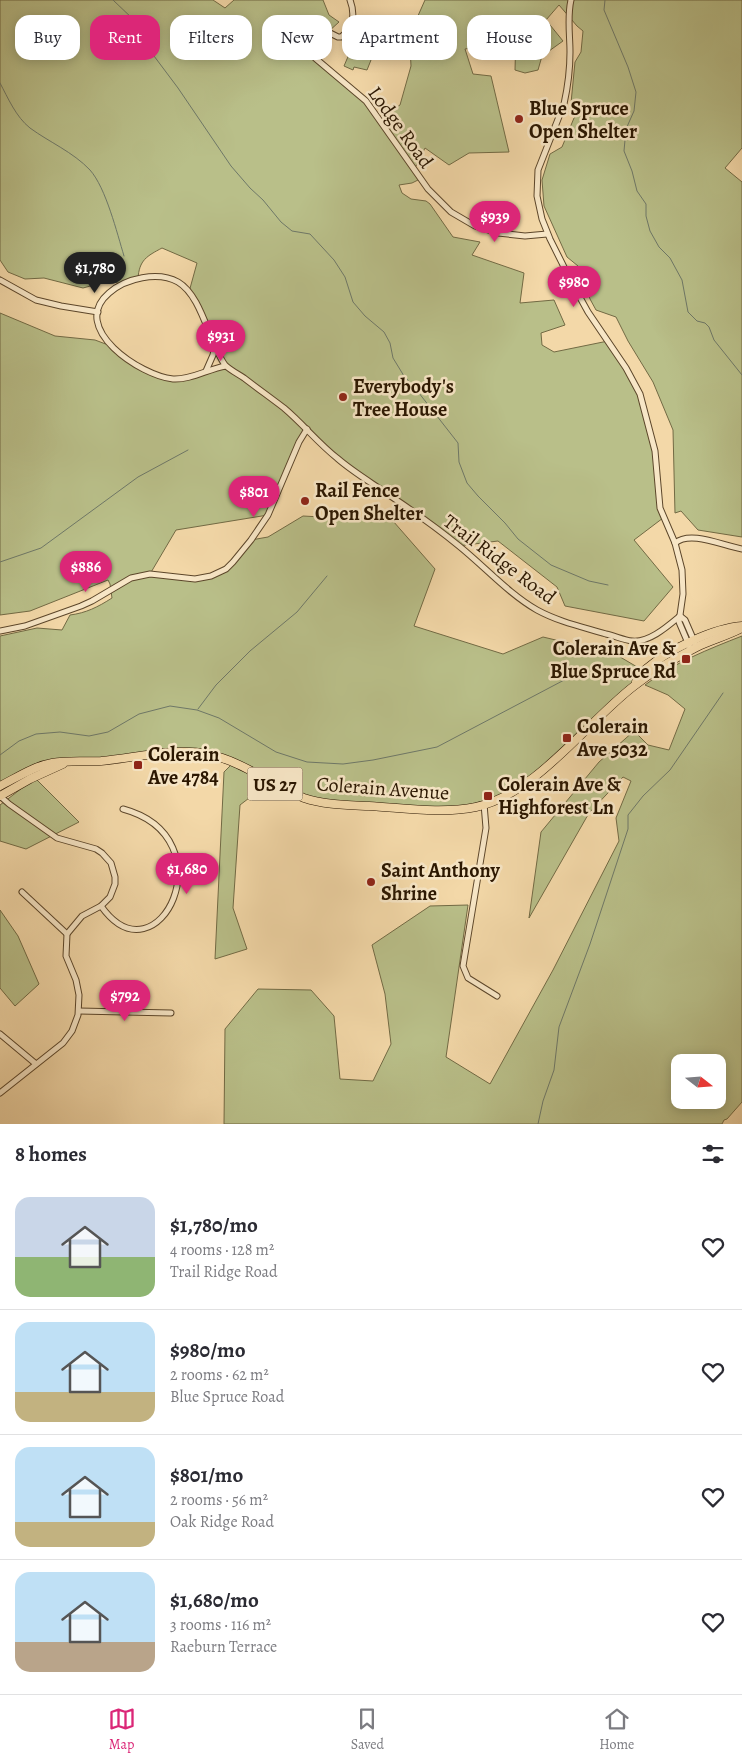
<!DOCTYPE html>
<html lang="en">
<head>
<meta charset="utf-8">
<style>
  body { margin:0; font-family:Alegreya,serif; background:#f7f7f7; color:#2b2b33; height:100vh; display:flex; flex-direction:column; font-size:19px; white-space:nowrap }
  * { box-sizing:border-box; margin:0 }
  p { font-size:16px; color:#7c7c81 }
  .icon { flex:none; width:28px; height:28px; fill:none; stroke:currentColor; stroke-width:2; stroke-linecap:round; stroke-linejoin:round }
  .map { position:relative; height:1124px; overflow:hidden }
  .side { display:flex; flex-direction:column; background:#fff; flex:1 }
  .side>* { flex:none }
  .banner { position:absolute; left:15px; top:15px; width:712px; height:45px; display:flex; gap:10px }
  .needle { width:32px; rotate:107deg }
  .tools { position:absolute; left:671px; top:1054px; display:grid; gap:10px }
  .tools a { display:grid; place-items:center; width:55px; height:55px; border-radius:10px; background:#fff; box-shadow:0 2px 12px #0003; font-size:25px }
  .price { position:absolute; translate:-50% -42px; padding:0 11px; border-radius:18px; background:#db2777; color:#fff; font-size:16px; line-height:32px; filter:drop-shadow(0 1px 2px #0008) }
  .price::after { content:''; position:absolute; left:50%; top:30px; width:15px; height:11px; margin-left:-8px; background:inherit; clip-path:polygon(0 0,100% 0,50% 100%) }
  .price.selected { background:#222; color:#fff }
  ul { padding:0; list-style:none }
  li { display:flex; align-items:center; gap:15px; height:125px; padding:0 15px }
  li+li { border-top:1px solid #e1e1e2 }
  li span { display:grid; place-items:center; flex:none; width:140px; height:100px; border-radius:15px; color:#555 }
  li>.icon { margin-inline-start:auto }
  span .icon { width:60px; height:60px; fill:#fffc; stroke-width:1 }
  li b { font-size:21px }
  h2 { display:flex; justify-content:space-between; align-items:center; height:60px; padding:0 15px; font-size:21px }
  .chip { padding:0 18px; border-radius:15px; background:#fff; box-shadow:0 2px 12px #0003; font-size:18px; line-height:45px }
  .chip.selected { background:#db2777; color:#fff }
  .tab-bar { display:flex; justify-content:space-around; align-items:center; height:70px; border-top:1px solid #e1e1e2; background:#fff; font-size:14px; color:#7c7c81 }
  .tab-bar a { display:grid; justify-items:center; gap:2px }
  .tab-bar .selected { color:#db2777 }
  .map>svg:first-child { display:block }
  .green { fill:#b9bf89; stroke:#726a44; fill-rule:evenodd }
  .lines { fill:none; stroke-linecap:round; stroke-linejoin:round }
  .stream { stroke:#6e7868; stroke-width:1 }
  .street-casing { stroke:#5c462a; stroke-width:7 }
  .primary-casing { stroke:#2a1600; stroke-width:9 }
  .street { stroke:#f7e6c6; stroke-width:5 }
  .primary { stroke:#f3d8a8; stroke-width:8 }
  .poi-dot { fill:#8f2418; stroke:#f7e6c6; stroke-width:2 }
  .labels { text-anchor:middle; stroke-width:5; stroke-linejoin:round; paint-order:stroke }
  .shield { fill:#f7e6c6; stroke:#68543b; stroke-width:1 }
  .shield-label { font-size:19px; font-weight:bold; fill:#2a1600 }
  .poi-label { font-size:20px; font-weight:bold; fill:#2a1600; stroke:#f7e6c6; text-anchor:start }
  .street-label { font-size:20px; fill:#2a1600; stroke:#f7e6c6 }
</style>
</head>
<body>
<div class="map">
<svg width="742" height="1124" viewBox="0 0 742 1124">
  <rect width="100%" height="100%" fill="#f3d8a8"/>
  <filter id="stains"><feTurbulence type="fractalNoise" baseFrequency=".004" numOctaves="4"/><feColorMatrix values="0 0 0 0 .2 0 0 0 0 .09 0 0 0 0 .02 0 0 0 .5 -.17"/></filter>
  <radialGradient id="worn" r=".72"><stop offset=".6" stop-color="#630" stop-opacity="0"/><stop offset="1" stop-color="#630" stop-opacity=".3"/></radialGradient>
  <g class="green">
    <path d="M0 0H213L225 8 234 0H323L329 15 339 22 328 32 324 31 317 38 315 58 360 95 379 120 400 105 411 66 410 46 417 18 425 0H742V148L725 168 742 182V537L698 530 681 511 675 513 673 430 653 382 628 341 616 317 596 310 590 299 578 266 567 257 544 206 542 180 550 154 562 147 574 118 588 106 571 103 575 62 581 52 583 31 577 26 559 5 546 20 563 41 542 56 538 70 525 73 515 70 516 33 501 17 487 20 488 41 478 47 465 49 473 74 491 76 509 152 469 153 449 165 425 148 414 170 420 179 412 183 399 185 402 193 411 199 426 201 430 204 453 237 480 242 472 255 524 273 520 303 554 300 565 325 541 333 542 345 554 352 608 341 636 385 651 433 663 518 634 540 673 587 644 621 565 606 557 587 498 541 458 546 366 480 307 429 268 515 176 530 150 574 188 579 219 573 251 540 268 537 303 516 358 519 386 513 435 569 414 626 503 654 543 637 615 654 644 671 634 686 511 793 452 810 312 800 270 782 240 805 233 908 247 949 215 959 224 772 233 763 206 753 52 763 0 786V636L37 628 62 630 70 615C86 613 98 607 112 598L110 584 108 580 30 611 0 615V313L55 336 95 340 111 346 148 370 175 379 226 366 189 292 197 263 162 248C147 256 139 260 138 279L122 284 109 281 83 288 44 278 25 279 8 272 0 260Z"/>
    <path d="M350 52 371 60 367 70 354 67 353 70 344 66Z"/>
    <path d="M742 636V1102L727 1119 724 1120 722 1124H224L225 1029 258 989 311 990 334 1016 340 1079 373 1081 391 1044 385 994 372 945 430 906 468 905 446 1057 490 1084 553 970 619 841 616 818 631 781 623 777 589 813 529 918 541 832 599 762 634 731 648 745 669 750 685 709 668 695 645 685C673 663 709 649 742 636ZM680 1062H718V1100H680Z"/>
    <path d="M35 778 79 822 26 849 0 841V805Z"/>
    <path d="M0 910 18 936 39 984 15 1006 0 988Z"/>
  </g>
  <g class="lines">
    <g class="stream">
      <path d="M113 0 134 20 142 40 178 88 231 166 250 188 263 200 281 222 292 231 310 234 334 260 345 277 353 302 365 316 384 332 390 343 393 358 404 376 415 388 458 443 459 462 467 483 478 496 505 523 518 539 551 565 589 581 608 585"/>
      <path d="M605 0 604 10 628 67 636 92 634 111 626 129 624 151 632 171 637 191 646 204V216L650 231 659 247 670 258 682 280 688 312 697 321 705 323 709 327 714 340 742 375"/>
      <path d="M0 83C8 98 16 117 30 128 49 142 73 152 90 170 106 188 117 233 124 256"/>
      <path d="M0 562 41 548 138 477 188 450"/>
      <path d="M198 709 216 685 250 651 297 612 327 576"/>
      <path d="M0 755 19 741 36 734 60 732 89 736 108 732 139 714 170 706 197 710 219 718 276 752 307 762 343 764 373 760 437 747 568 678"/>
      <path d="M538 1124 543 1101 554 1070 559 1027 590 944 628 829V815L643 796 670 770 723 693"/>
    </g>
    <defs>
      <g id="street">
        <path d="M350 0C355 13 354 28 341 37H338L328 32 320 33C315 41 312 49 315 58L366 101 428 189 451 212 475 226 498 233 525 236 547 234"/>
        <path d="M571 0C567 17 570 35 570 52 570 69 568 86 564 104L538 170 537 196 542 219 550 239 572 283 588 312 626 368 640 394 655 451 660 508 675 543 682 570 683 594 679 622 691 650"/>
        <path d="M0 280 36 300 61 306 98 312"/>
        <path d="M226 366C208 369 191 380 173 379 141 376 68 328 109 293 126 278 158 271 178 282 202 296 209 343 225 365 230 370 238 374 244 378 257 388 271 398 284 408 303 424 318 443 337 458 353 472 372 483 389 495 413 511 437 528 459 546 485 567 509 594 537 610 559 622 583 627 606 634 615 636 624 640 632 641 649 643 668 626 680 616"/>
        <path d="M206 371 213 355 215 346"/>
        <path d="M675 543C691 530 723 546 742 549"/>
        <path d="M680 616 685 620 695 643"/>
        <path d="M0 631 25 626 81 606 92 601 131 578 150 574 195 579 211 576 226 569 233 562 251 540 268 515 299 442 307 429"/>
        <path d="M0 796 9 804 57 838 96 849 102 853 111 863 115 877V884L110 897 101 906 82 916 67 934 66 956 76 980 79 995 78 1015 72 1031 63 1043 0 1093"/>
        <path d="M484 804 486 828 463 966 468 978 497 996"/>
        <path d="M22 892 67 934"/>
        <path d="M101 906C158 986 230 838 123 809"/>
        <path d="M79 1011 171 1013"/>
        <path d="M0 1034 36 1064"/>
      </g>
      <g id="primary">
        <path d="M636 682C639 678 642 673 646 669 668 650 713 628 742 626"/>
        <path d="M0 786C16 778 34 766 52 763 68 760 85 762 101 761 135 758 175 747 207 754 243 761 271 785 304 798 324 805 348 805 369 806 404 808 441 814 476 807 536 794 586 723 634 686 653 671 675 658 697 647 711 640 727 636 742 628"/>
        <path d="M0 796 30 779 63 764"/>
      </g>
    </defs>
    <use href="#street" class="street-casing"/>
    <use href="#primary" class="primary-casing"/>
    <use href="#street" class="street"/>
    <use href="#primary" class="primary"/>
  </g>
  <g class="poi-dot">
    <circle cx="519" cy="119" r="5"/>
    <circle cx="343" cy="397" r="5"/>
    <circle cx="305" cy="501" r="5"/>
    <rect x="681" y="654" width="10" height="10" rx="2.5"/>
    <rect x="562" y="733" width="10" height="10" rx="2.5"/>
    <rect x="133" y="760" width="10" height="10" rx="2.5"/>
    <rect x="483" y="791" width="10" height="10" rx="2.5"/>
    <circle cx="371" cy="882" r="5"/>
  </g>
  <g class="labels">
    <rect class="shield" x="247.5" y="767.5" width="55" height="33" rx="4"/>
    <g class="shield-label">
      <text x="275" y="791">US 27</text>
    </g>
    <g class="poi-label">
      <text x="529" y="115">Blue Spruce<tspan x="529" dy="23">Open Shelter</tspan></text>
      <text x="353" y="393">Everybody's<tspan x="353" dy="23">Tree House</tspan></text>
      <text x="315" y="497">Rail Fence<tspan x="315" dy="23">Open Shelter</tspan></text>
      <text x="676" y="655" text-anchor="end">Colerain Ave &amp;<tspan x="676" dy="23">Blue Spruce Rd</tspan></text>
      <text x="577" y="733">Colerain<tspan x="577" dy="23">Ave 5032</tspan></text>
      <text x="148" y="761">Colerain<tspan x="148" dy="23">Ave 4784</tspan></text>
      <text x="498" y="791">Colerain Ave &amp;<tspan x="498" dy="23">Highforest Ln</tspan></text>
      <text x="381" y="877">Saint Anthony<tspan x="381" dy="23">Shrine</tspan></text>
    </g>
    <g class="street-label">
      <text transform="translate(401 127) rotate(54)" y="7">Lodge Road</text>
      <text transform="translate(500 559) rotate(37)" y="7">Trail Ridge Road</text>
      <text transform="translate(383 788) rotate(4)" y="7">Colerain Avenue</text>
    </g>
  </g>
  <rect width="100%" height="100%" filter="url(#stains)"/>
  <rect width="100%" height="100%" fill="url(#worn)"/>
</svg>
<div class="tools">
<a><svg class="needle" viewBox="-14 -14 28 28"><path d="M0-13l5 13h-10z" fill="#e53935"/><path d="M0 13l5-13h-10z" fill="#7c7c81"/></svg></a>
</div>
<b class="price" style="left:495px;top:243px">$939</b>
<b class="price selected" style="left:95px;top:294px">$1,780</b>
<b class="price" style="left:574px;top:308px">$980</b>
<b class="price" style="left:221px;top:362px">$931</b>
<b class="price" style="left:254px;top:518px">$801</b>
<b class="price" style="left:86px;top:593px">$886</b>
<b class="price" style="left:187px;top:895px">$1,680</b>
<b class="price" style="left:125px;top:1022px">$792</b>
<div class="banner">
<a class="chip">Buy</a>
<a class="chip selected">Rent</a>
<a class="chip">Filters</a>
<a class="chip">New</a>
<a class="chip">Apartment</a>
<a class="chip">House</a>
</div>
</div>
<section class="side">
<h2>8 homes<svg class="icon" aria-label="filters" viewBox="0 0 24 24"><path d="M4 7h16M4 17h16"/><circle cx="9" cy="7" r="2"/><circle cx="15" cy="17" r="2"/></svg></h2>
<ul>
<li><span style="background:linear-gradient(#c9d6e8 60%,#8fb573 0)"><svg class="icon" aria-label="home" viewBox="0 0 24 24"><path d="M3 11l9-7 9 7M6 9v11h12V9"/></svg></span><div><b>$1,780/mo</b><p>4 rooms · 128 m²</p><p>Trail Ridge Road</p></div><svg class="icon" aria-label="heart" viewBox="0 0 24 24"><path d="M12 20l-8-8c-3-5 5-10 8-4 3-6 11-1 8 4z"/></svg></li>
<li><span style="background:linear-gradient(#bfe0f5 70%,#c2b280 0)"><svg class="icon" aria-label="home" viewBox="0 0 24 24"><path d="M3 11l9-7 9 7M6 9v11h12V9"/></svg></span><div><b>$980/mo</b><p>2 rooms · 62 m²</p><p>Blue Spruce Road</p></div><svg class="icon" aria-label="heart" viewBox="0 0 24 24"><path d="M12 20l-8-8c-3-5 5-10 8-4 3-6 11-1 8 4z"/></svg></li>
<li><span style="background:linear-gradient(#bfe0f5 75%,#c2b280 0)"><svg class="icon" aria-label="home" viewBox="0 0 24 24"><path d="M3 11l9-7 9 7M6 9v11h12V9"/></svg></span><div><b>$801/mo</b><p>2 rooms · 56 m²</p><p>Oak Ridge Road</p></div><svg class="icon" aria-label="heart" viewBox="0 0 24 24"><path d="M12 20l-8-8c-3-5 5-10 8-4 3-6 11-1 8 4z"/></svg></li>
<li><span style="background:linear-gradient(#bfe0f5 70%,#b9a48a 0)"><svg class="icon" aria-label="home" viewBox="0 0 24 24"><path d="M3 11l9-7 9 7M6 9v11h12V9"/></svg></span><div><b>$1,680/mo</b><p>3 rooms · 116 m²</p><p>Raeburn Terrace</p></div><svg class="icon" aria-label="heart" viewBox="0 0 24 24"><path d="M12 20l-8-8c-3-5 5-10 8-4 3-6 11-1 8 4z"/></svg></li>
</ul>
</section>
<nav class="tab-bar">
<a class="selected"><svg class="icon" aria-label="map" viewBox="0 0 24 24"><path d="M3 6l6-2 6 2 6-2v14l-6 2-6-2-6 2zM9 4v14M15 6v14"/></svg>Map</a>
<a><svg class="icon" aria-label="saved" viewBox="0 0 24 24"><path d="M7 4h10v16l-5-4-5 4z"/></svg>Saved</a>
<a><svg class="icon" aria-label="home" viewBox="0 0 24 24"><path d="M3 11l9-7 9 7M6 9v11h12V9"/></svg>Home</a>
</nav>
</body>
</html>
